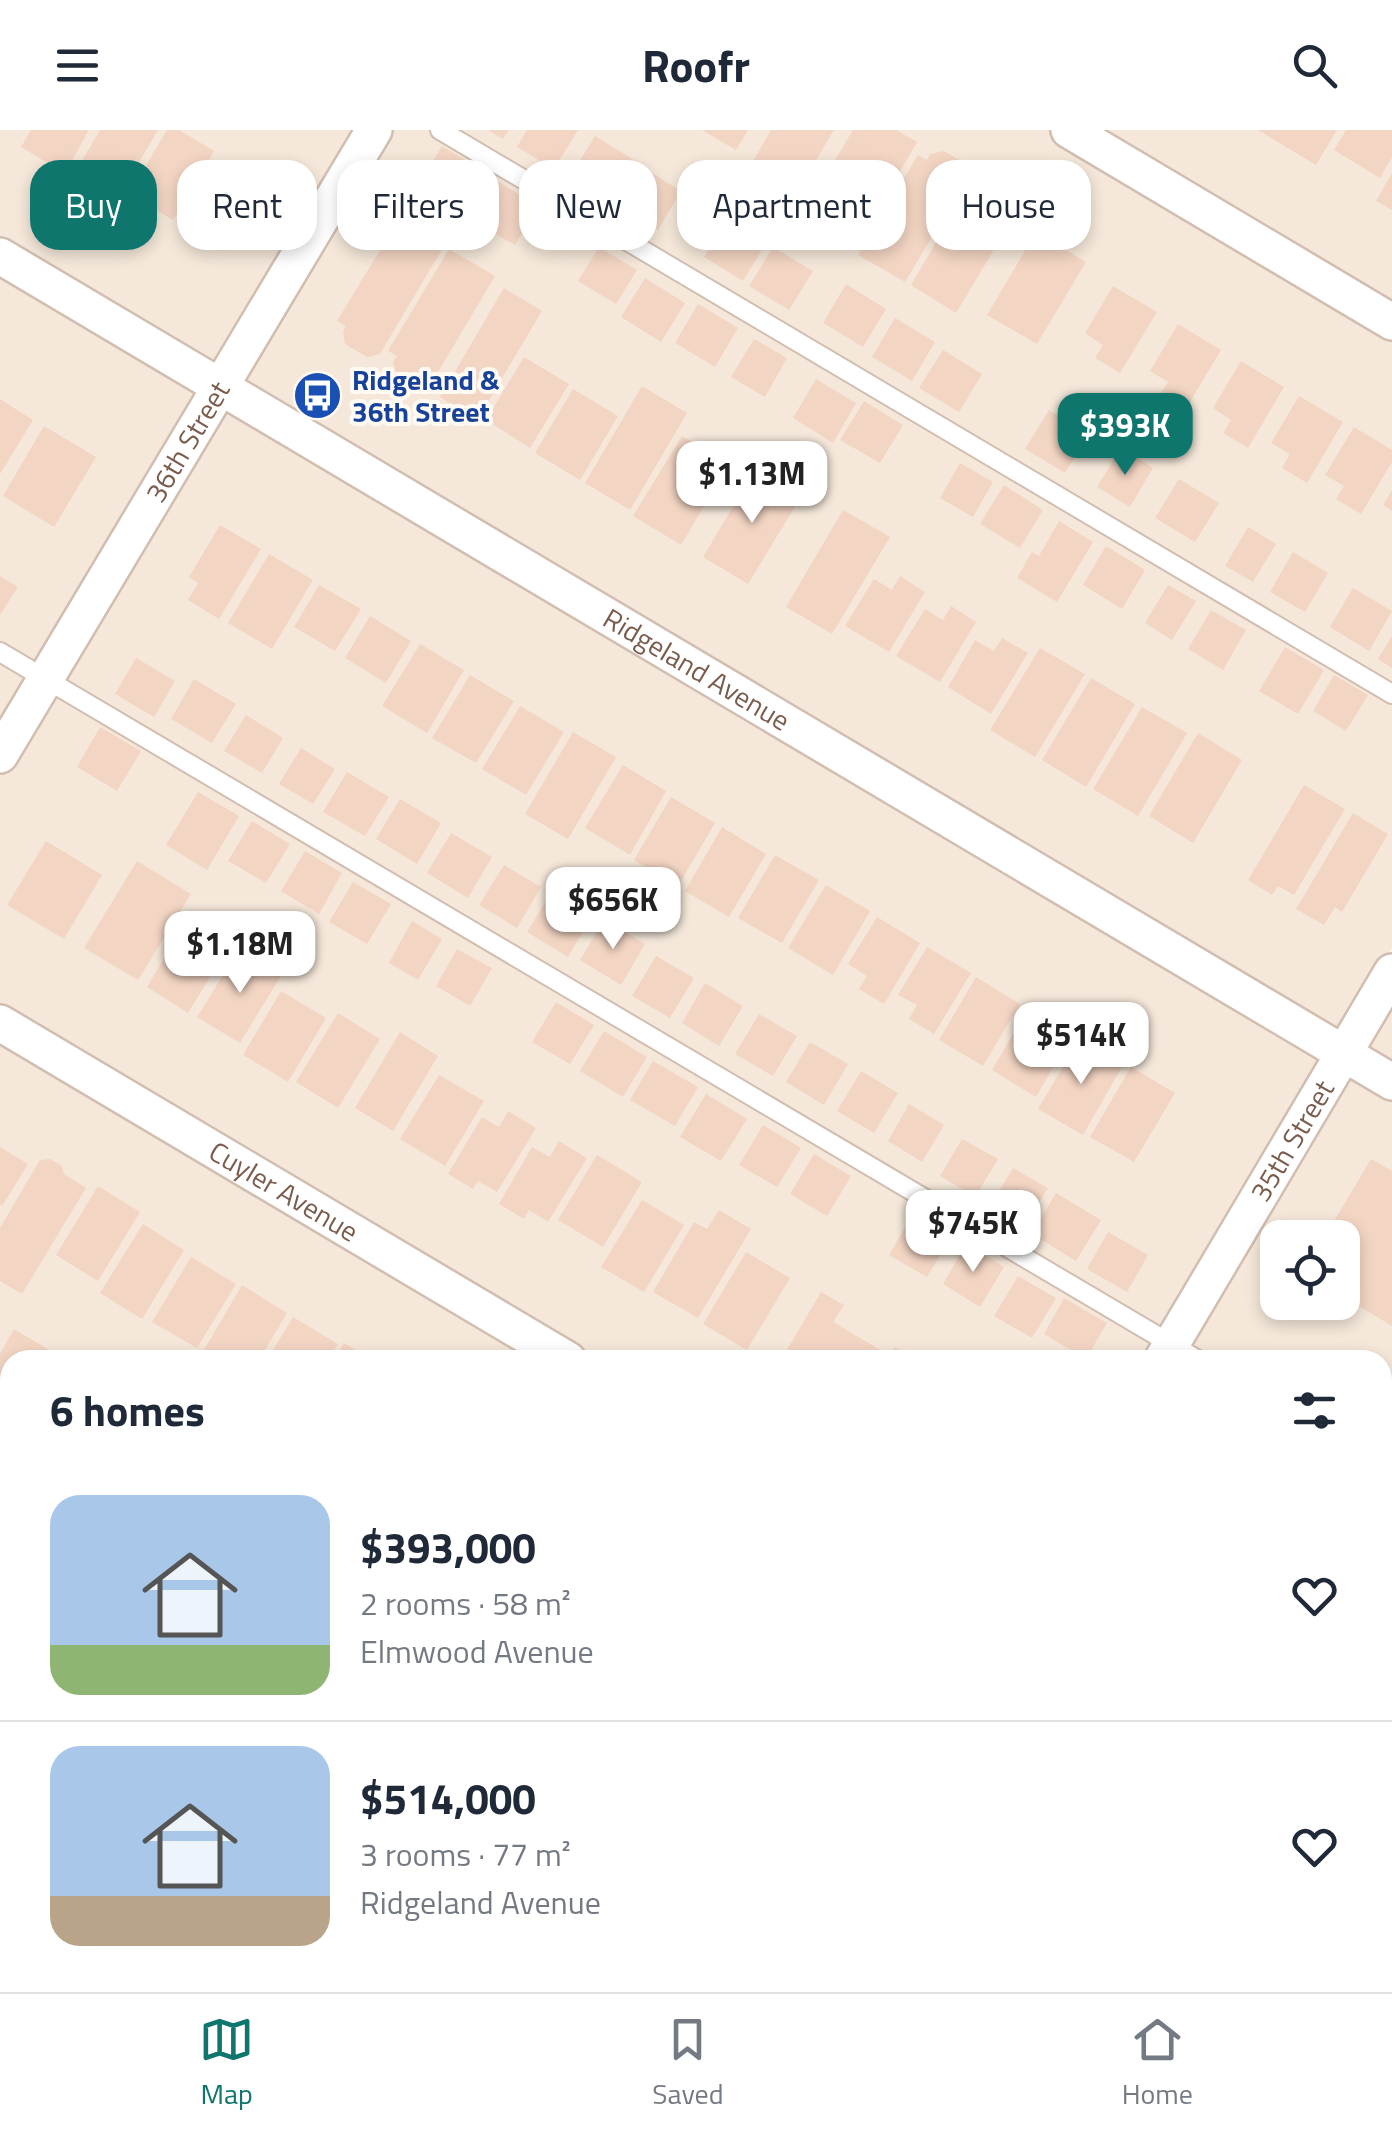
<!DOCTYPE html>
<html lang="en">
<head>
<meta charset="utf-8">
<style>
  body { margin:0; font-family:"Titillium Web",sans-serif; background:#f2f2f3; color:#1f2937; height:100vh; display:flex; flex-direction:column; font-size:38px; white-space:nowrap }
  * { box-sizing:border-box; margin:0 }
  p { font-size:32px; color:#747a83 }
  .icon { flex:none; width:55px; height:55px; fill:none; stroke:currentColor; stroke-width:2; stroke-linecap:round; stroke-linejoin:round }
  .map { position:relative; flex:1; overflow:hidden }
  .details { position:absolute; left:0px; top:1220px; width:1392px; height:642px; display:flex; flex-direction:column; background:#fff; border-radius:30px 30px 0 0; box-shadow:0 5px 15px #0003 }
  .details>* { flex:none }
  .top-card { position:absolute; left:30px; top:30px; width:1332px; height:90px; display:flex; gap:20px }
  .controls { position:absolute; left:1260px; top:1090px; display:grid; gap:20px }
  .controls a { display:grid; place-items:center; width:100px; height:100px; border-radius:20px; background:#fff; box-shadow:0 5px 15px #0003; font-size:50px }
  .price { position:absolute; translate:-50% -85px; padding:0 22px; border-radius:20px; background:#fff; color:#222; font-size:32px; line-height:65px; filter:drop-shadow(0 2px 5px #0008) }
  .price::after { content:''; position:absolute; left:50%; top:60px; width:30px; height:22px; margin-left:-15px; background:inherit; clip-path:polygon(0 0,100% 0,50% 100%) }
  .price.current { background:#0f766e; color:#fff }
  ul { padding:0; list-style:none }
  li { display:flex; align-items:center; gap:30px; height:250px; padding:0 50px }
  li+li { border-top:2px solid #e0e1e3 }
  li span { display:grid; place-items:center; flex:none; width:280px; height:200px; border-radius:30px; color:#555 }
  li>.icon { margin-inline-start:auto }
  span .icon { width:120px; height:120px; fill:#fffc; stroke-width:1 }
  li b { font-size:42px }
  h2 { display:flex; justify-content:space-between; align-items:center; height:120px; padding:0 50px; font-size:42px }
  .pill { padding:0 35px; border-radius:30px; background:#fff; box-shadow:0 5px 15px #0003; font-size:35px; line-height:90px }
  .pill.current { background:#0f766e; color:#fff }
  header { display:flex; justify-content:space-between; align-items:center; height:130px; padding:0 50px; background:#fff; font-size:45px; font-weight:700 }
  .dock { display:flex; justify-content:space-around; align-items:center; height:140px; border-top:2px solid #e0e1e3; background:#fff; font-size:28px; color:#747a83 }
  .dock a { display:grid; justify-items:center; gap:5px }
  .dock .current { color:#0f766e }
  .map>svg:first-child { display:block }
  .residential { fill:#f5e8da; fill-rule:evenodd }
  .building { fill:#f3d5c3 }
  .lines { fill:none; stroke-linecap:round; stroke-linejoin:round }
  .lane-casing { stroke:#d1beb0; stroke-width:22 }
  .street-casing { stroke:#d1beb0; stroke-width:40 }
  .lane { stroke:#fff; stroke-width:18 }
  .street { stroke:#fff; stroke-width:35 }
  .labels { text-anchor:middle; stroke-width:8; stroke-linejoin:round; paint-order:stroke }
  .transit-label { font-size:28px; font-weight:bold; fill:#164399; stroke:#fffaf3; text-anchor:start }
  .street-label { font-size:28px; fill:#7a5c4d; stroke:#fffaf3 }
</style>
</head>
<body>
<header><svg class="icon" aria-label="menu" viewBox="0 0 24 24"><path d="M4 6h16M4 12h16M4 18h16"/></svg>Roofr<svg class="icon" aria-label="search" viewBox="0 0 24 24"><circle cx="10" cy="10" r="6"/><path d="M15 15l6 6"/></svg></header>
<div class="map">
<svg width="1392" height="1862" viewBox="0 0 1392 1862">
  <rect width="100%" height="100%" fill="#fdf6ec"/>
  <g class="residential">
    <path d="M0 0H360L216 241 0 113Z"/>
    <path d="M386 0H1392V818L1146 1230H10V1852L773 1853 767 1862H0V646Z"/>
    <path d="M0 141 206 263 0 607Z"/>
    <path d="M1392 858V1862H792L798 1852H1382V1230H1168ZM1278 1108H1342V1172H1278Z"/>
  </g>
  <g class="building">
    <path d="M31 0H89L65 43 21 17Z"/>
    <path d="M100 0H158L116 71 73 46Z"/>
    <path d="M167 0H179L214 21 173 90 129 64Z"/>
    <path d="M488 0H509L503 9Z"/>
    <path d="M527 0H578L554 39 517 17Z"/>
    <path d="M702 0H748L736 20Z"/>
    <path d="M771 0H834L784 84 738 57Z"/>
    <path d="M853 0H896L917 12 882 73 828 42Z"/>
    <path d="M1258 0H1337L1316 35Z"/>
    <path d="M1346 0H1392V27L1380 48 1334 20Z"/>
    <path d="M595 6 634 30 611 69 571 45Z"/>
    <path d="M442 16 481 40 457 79 418 55Z"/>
    <path d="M944 21 964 33 968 46 905 152 858 125 918 25 927 30 930 24Z"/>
    <path d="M642 37 681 61 658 100 618 77Z"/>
    <path d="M1392 43V80L1376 71Z"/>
    <path d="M499 52 538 76 515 115 475 92Z"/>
    <path d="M207 54 249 79 224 121 182 96Z"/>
    <path d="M968 58 1014 86 956 183 911 155Z"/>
    <path d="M399 89 444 116 380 224 367 227 345 214 343 202 346 196 337 191Z"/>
    <path d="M727 89 766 113 743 151 704 127Z"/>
    <path d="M1036 102 1086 132 1037 214 987 185Z"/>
    <path d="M599 117 637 140 616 174 578 151Z"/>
    <path d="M773 117 813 141 789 180 749 156Z"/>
    <path d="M449 119 495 146 431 254 418 257 396 243 393 232 397 226 388 221Z"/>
    <path d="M645 148 685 173 661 212 621 187Z"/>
    <path d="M846 154 886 179 863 217 823 193Z"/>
    <path d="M1113 156 1157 182 1120 243 1095 228 1103 215 1085 203Z"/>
    <path d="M504 158 542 181 477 290 440 267Z"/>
    <path d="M698 174 738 198 715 237 675 213Z"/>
    <path d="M895 188 935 212 912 251 872 227Z"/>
    <path d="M1178 194 1221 220 1185 280 1160 265 1168 252 1150 241Z"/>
    <path d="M754 209 787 228 765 267 731 247Z"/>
    <path d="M943 220 982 244 959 282 919 258Z"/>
    <path d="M524 227 569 254 530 318 486 290Z"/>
    <path d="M1241 231 1284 257 1248 318 1223 303 1231 290 1213 278Z"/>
    <path d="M816 249 856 273 833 313 793 288Z"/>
    <path d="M642 256 687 283 630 380 585 353Z"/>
    <path d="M573 259 618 286 580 350 535 323Z"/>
    <path d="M1299 266 1343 292 1307 353 1282 338 1290 324 1271 313Z"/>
    <path d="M0 269 33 290 0 344Z"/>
    <path d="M864 271 903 295 880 333 840 310Z"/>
    <path d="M1049 280 1089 305 1065 343 1025 319Z"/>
    <path d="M44 296 96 327 54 397 3 366Z"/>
    <path d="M1354 297 1392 320V332L1361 384 1336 369 1344 356 1325 345Z"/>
    <path d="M682 306 729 334 681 415 633 386Z"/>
    <path d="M1121 318 1153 338 1130 377 1097 357Z"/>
    <path d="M960 333 993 352 973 387 940 368Z"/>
    <path d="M756 338 802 365 748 454 703 427Z"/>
    <path d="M1179 349 1219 373 1195 412 1155 388Z"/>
    <path d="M1004 355 1043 380 1020 418 980 394Z"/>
    <path d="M1392 360V381L1383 375Z"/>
    <path d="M843 380 890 407 832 504 786 477Z"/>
    <path d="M1059 391 1093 412 1057 472 1017 448 1032 422 1039 426Z"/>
    <path d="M220 395 261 419 219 489 188 470 198 453 189 447Z"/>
    <path d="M1248 397 1276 414 1253 452 1225 436Z"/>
    <path d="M1106 416 1145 440 1122 479 1083 455Z"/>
    <path d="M1293 422 1328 443 1305 482 1270 462Z"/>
    <path d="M269 424 313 450 272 519 228 493Z"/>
    <path d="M0 446 18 457 0 485Z"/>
    <path d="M900 446 925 462 889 522 845 496 874 449 892 460Z"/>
    <path d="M319 455 361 479 335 521 294 497Z"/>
    <path d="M1168 455 1196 471 1172 510 1145 493Z"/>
    <path d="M1353 458 1392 481 1369 521 1330 497Z"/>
    <path d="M951 476 976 492 940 552 896 526 925 479 943 490Z"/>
    <path d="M1211 480 1246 500 1223 540 1188 519Z"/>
    <path d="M370 486 411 511 386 553 345 528Z"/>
    <path d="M1392 506V538L1378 529Z"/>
    <path d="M1002 508 1028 523 991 584 948 557 975 510 994 521Z"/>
    <path d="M420 514 464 540 427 603 382 576Z"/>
    <path d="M1285 517 1324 540 1298 584 1259 561Z"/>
    <path d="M1040 518 1085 544 1035 627 990 600Z"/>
    <path d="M136 528 175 551 154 587 115 564Z"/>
    <path d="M470 545 514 571 476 633 432 608Z"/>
    <path d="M1334 545 1368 565 1346 601 1313 581Z"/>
    <path d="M1091 548 1135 574 1086 657 1042 630Z"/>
    <path d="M194 549 236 574 212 613 171 589Z"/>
    <path d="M520 576 564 602 526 665 482 639Z"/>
    <path d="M1142 577 1187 603 1138 686 1093 659Z"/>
    <path d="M246 585 283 608 262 643 224 621Z"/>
    <path d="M100 597 141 621 117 661 77 637Z"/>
    <path d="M573 602 616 627 568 709 525 684Z"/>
    <path d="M1198 603 1242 630 1193 713 1149 686Z"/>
    <path d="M301 618 335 639 313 674 279 654Z"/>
    <path d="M623 635 666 661 630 725 585 698Z"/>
    <path d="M347 642 389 667 365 706 323 682Z"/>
    <path d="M1304 655 1345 679 1294 765 1278 756 1272 765 1248 750Z"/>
    <path d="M198 662 239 686 207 740 166 715Z"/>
    <path d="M671 667 715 693 678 756 634 730Z"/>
    <path d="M400 669 441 693 417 734 376 709Z"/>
    <path d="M1353 683 1388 704 1342 782 1335 777 1324 795 1296 779Z"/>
    <path d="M252 691 290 714 266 753 228 731Z"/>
    <path d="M722 697 766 724 729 787 685 761Z"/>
    <path d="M451 703 492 727 468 768 427 743Z"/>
    <path d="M46 711 102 745 64 809 7 775Z"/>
    <path d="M305 721 342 743 319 784 281 761Z"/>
    <path d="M775 725 819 750 782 813 738 788Z"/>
    <path d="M137 731 191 764 138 850 84 818Z"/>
    <path d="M504 735 541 757 517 798 479 775Z"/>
    <path d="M353 752 391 774 367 814 329 792Z"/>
    <path d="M826 755 870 781 833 845 788 818Z"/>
    <path d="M551 763 591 787 568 827 527 802Z"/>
    <path d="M877 787 920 813 884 874 859 859 867 846 848 834Z"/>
    <path d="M188 788 231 813 188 883 147 857Z"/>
    <path d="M604 790 645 814 621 855 580 830Z"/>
    <path d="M412 791 442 809 418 850 389 833Z"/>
    <path d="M927 817 971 843 934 904 909 889 917 875 898 865Z"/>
    <path d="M240 818 282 844 240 913 197 887Z"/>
    <path d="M457 819 492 838 470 876 436 856Z"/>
    <path d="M656 826 694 848 670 888 632 866Z"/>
    <path d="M976 847 1020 874 983 936 939 910Z"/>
    <path d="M705 853 743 876 719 916 682 893Z"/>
    <path d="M281 861 326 888 288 952 243 925Z"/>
    <path d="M556 872 594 895 570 934 532 912Z"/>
    <path d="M1029 877 1073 903 1036 967 992 940Z"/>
    <path d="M338 883 380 909 338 978 296 952Z"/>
    <path d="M759 884 797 906 773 946 735 924Z"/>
    <path d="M604 901 647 927 623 967 580 941Z"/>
    <path d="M400 902 438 926 393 1001 355 978Z"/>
    <path d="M1079 910 1123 935 1083 1005 1038 979Z"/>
    <path d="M810 912 848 934 824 975 786 952Z"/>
    <path d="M653 931 698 957 675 996 630 970Z"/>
    <path d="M1131 937 1175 963 1134 1032 1090 1007Z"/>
    <path d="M861 941 898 963 874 1003 837 981Z"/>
    <path d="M439 945 484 971 445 1036 400 1009Z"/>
    <path d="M706 964 747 989 721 1031 680 1007Z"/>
    <path d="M909 974 944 995 922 1032 888 1011Z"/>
    <path d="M508 981 536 998 497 1062 478 1051 473 1059 448 1044 482 987 499 997Z"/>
    <path d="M763 995 801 1018 777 1057 739 1035Z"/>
    <path d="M962 1009 998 1029 975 1067 940 1046Z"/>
    <path d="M559 1011 587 1028 548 1092 529 1080 524 1089 499 1074 532 1017 550 1027Z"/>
    <path d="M0 1017 28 1034 2 1076 0 1074Z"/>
    <path d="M814 1024 851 1046 827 1086 790 1064Z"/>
    <path d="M597 1025 642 1052 603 1117 558 1090Z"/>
    <path d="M50 1029 62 1036 64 1044 86 1058 22 1164 0 1151V1098L40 1030Z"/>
    <path d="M1371 1029 1392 1041V1196L1342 1166V1108H1324Z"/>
    <path d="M1013 1038 1048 1058 1026 1095 991 1075Z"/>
    <path d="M98 1056 140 1082 98 1151 56 1125Z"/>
    <path d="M1056 1063 1101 1090 1076 1131 1032 1104Z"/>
    <path d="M642 1070 684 1095 644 1162 601 1137Z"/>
    <path d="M719 1080 751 1099 698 1188 653 1162 694 1092 707 1099Z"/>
    <path d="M913 1084 951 1107 927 1147 889 1125Z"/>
    <path d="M143 1094 184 1120 142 1189 100 1163Z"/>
    <path d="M1108 1102 1148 1125 1127 1162 1087 1139Z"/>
    <path d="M966 1114 1004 1137 980 1177 943 1154Z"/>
    <path d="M746 1122 790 1148 747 1220 703 1194Z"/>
    <path d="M191 1127 236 1154 197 1218 152 1192Z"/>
    <path d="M1018 1146 1056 1168 1032 1208 994 1186Z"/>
    <path d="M242 1155 287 1183 259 1230H222L204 1220Z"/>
    <path d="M821 1162 844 1175 833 1192 882 1221 877 1230H781Z"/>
    <path d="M1064 1168 1107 1193 1086 1229 1044 1204Z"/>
    <path d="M293 1187 338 1214 328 1230H267Z"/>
    <path d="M14 1199 56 1224 52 1230H10V1251L0 1245V1224Z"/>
    <path d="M344 1213 372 1230H334Z"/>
    <path d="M895 1217 916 1230H887Z"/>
    <path d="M10 1322V1358L0 1352V1339Z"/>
    <path d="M0 1450 10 1456V1528L0 1544Z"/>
    <path d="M1382 1465 1392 1470 1382 1487Z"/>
    <path d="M1392 1498V1596L1388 1602 1382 1599V1514Z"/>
    <path d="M10 1773V1852H43L37 1862H0V1790Z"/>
    <path d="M1382 1819 1392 1825 1382 1843Z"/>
    <path d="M52 1852H132L126 1862H46Z"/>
    <path d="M141 1852H153L169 1862H135Z"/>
    <path d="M515 1852H578L572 1862H517L511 1858Z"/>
    <path d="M587 1852H644L638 1862H581Z"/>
    <path d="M675 1852H708L711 1855 706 1862H670Z"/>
    <path d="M876 1852H928L922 1862H870Z"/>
    <path d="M1014 1852H1052L1046 1862H1031Z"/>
    <path d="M1066 1852H1125L1119 1862H1060Z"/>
    <path d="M1303 1852H1377L1371 1862H1319Z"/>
  </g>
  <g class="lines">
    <defs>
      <g id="lane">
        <path d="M440 0 1392 564"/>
        <path d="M0 522 1198 1230"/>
        <path d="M0 1280 10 1286"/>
        <path d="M1382 1340 1392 1346"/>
        <path d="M965 1852 981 1862"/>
      </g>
      <g id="street">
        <path d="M1069 0 1392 192"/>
        <path id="s1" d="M0 126 1392 952"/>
        <path id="s2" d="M0 625 374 0"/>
        <path id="s3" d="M0 893 568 1230"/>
        <path id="s4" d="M1162 1230 1392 842"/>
        <path d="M0 1661 10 1667"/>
        <path d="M1382 1714 1392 1719"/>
        <path d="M321 1852 337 1862"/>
        <path d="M782 1862 788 1852"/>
      </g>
    </defs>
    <use href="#lane" class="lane-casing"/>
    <use href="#street" class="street-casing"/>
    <use href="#lane" class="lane"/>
    <use href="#street" class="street"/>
  </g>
  <defs>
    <symbol id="bus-disc" viewBox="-11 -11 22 22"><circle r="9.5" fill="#1a4fb4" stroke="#fffaf3"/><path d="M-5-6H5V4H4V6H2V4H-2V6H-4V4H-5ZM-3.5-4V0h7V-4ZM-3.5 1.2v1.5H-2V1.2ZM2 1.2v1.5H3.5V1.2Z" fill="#fff"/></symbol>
  </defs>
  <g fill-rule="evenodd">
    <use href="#bus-disc" x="290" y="238" width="55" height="55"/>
  </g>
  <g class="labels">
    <g class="transit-label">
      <text x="352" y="260">Ridgeland &amp;<tspan x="352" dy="32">36th Street</tspan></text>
    </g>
    <g class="street-label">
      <text dy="10" stroke="none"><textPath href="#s2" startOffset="365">36th Street</textPath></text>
      <text dy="10" stroke="none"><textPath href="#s1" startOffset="810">Ridgeland Avenue</textPath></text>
      <text dy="10" stroke="none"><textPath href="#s4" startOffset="255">35th Street</textPath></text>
      <text dy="10" stroke="none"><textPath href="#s3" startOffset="330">Cuyler Avenue</textPath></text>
    </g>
  </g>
</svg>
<div class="controls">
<a><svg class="icon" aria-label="locate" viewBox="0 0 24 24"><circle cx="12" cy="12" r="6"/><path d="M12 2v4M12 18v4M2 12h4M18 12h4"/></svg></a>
</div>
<b class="price current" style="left:1125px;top:348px">$393K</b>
<b class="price" style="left:752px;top:396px">$1.13M</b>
<b class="price" style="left:613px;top:822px">$656K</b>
<b class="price" style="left:240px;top:866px">$1.18M</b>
<b class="price" style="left:1081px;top:957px">$514K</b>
<b class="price" style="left:973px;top:1145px">$745K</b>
<div class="top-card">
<a class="pill current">Buy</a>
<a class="pill">Rent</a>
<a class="pill">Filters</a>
<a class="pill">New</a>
<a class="pill">Apartment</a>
<a class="pill">House</a>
</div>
<section class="details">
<h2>6 homes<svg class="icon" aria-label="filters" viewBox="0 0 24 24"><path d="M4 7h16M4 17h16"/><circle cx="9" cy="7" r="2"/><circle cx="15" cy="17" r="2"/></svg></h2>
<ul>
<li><span style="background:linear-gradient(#a9c7e8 75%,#8fb573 0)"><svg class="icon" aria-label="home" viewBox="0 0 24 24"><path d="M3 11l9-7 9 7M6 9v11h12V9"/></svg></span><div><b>$393,000</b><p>2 rooms · 58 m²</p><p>Elmwood Avenue</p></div><svg class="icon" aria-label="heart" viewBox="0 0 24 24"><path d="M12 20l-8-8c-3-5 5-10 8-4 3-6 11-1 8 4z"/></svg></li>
<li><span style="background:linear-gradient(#a9c7e8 75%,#b9a48a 0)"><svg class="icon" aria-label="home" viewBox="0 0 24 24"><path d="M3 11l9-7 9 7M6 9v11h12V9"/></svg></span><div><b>$514,000</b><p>3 rooms · 77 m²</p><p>Ridgeland Avenue</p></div><svg class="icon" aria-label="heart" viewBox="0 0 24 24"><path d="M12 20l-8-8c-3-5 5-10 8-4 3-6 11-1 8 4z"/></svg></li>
</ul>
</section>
</div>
<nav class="dock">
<a class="current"><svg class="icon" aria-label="map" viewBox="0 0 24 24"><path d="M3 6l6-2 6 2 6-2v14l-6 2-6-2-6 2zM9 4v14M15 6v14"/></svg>Map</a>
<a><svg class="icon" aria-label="saved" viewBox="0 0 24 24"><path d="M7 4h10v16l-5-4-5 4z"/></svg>Saved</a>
<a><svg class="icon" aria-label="home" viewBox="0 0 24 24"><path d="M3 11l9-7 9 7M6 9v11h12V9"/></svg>Home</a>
</nav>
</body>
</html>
